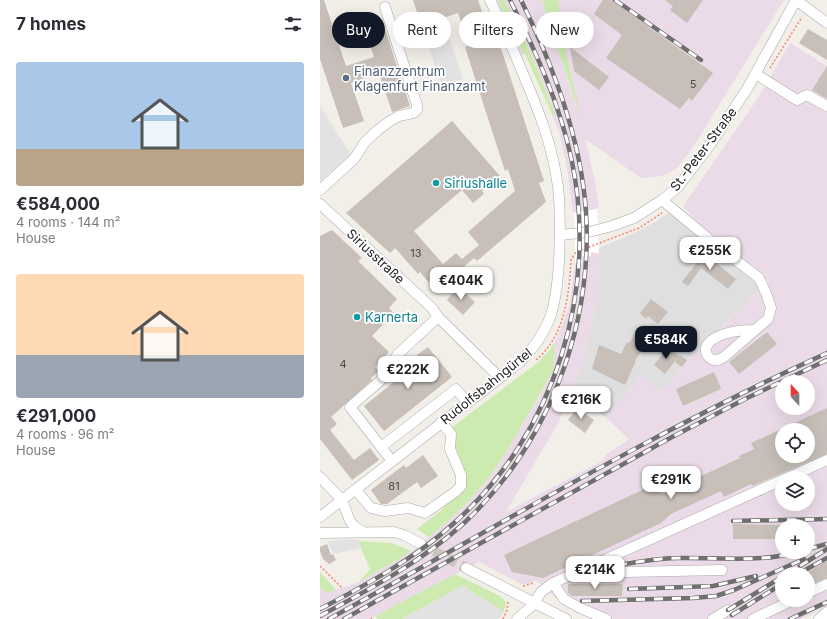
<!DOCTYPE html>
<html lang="en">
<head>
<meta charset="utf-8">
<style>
  body { margin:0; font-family:Inter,sans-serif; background:#f2f2f3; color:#2b2b33; height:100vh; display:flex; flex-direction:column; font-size:15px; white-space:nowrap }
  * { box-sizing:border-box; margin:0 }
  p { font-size:13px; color:#7c7c81 }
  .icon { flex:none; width:22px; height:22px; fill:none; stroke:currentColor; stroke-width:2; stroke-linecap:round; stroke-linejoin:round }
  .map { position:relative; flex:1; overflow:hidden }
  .panel { display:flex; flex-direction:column; background:#fff; width:320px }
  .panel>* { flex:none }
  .top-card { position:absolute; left:12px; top:12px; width:380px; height:36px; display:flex; gap:8px }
  .needle { width:26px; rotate:339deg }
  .tools { position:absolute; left:455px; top:375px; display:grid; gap:8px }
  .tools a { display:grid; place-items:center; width:40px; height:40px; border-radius:50%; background:#fff; box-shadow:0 4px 16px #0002; font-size:20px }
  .price { position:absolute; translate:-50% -34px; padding:0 9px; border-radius:8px; background:#fff; color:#222; font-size:13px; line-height:26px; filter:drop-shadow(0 1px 2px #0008) }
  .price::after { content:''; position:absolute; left:50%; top:24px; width:12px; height:9px; margin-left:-6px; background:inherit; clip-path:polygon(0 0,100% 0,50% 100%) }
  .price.active { background:#111827; color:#fff }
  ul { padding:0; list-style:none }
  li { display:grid; align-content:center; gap:8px; height:212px; padding:0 16px }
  li span { display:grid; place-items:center; height:124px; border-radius:4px; color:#555 }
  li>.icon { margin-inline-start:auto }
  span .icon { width:72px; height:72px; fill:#fffc; stroke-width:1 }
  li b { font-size:17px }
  h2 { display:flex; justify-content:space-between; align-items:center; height:48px; padding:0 16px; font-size:17px }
  .pill { padding:0 14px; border-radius:18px; background:#fff; box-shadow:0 4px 16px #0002; font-size:14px; line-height:36px }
  .pill.active { background:#111827; color:#fff }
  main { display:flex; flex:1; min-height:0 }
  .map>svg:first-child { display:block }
  .residential { fill:#e0dfdf }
  .industrial { fill:#ebdbe8; fill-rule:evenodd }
  .grass { fill:#cdebb0 }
  .parking { fill:#e2e2e2 }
  .pier { fill:#fff }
  .building { fill:#c7bfb8; fill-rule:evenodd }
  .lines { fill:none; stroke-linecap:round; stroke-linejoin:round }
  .minor-tunnel { stroke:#c8c6c1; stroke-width:10; stroke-dasharray:10 5; stroke-linecap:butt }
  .minor-casing { stroke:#a9a9a9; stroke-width:11 }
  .path { stroke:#fa8072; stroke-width:1.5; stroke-dasharray:2 2; stroke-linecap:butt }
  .minor { stroke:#fff; stroke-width:10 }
  .rail-casing { stroke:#707070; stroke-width:4.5 }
  .rail { stroke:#fff; stroke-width:3; stroke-dasharray:9; stroke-linecap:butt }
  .service-dot { fill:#5c6f8a; stroke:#fff; stroke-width:1.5 }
  .culture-dot { fill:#0f9aa8; stroke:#fff; stroke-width:1.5 }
  .labels { text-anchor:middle; stroke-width:3.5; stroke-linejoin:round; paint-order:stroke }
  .number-label { font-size:11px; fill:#4b4948 }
  .service-label { font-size:13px; fill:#4e5e75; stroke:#fff; text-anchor:start }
  .street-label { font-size:13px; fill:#222; stroke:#fff }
  .culture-label { font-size:13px; fill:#0d838f; stroke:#fff; text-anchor:start }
</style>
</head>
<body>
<main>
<section class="panel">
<h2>7 homes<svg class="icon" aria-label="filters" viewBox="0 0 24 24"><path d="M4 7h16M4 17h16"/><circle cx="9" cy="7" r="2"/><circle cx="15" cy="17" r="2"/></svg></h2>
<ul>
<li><span style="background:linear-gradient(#a9c7e8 70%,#b9a48a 0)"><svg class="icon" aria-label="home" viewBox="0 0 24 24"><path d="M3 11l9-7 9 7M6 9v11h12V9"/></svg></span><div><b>€584,000</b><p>4 rooms · 144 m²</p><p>House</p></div></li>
<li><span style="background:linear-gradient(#ffd9b3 65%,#9aa5b1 0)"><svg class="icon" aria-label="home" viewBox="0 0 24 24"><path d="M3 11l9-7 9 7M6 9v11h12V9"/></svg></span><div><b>€291,000</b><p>4 rooms · 96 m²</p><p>House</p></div></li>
</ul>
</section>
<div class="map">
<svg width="507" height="619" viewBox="0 0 507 619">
  <rect width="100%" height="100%" fill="#f2efe9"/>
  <path class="residential" d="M350 212 435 279 441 288 369 357 341 392 320 376 286 418 253 391 269 337 278 295 279 248 314 233 335 222Z"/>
  <g class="industrial">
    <path d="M184 0H222L259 114 247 57 238 0H464L372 149 356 169 342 176 321 178 265 139 275 181 279 205 277 209 253 213 247 168 240 134 233 117 235 113 203 35Z"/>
    <path d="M470 43 507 66V606L481 619H271L246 606 231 594 216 580 208 584H201L159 562 50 619H0V587L6 593 39 582 92 551 126 523 149 501 171 475 190 446 233 372 235 342 243 323 250 303 255 263H262V256H270L271 252 279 253 278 295 269 337 253 391 237 425 186 512 282 461 287 454 309 439 286 418 320 375 341 392 369 357 449 281 380 226 363 206 438 98ZM462 382H488V408H462ZM462 430H488V456H462ZM462 478H488V504H462ZM462 526H488V552H462ZM462 574H488V600H462Z"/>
  </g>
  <g class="grass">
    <path d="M178 0H184L203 35 235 113 233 117 205 54H204Z"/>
    <path d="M222 0H238L247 57 261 119Z"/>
    <path d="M235 342 233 371 190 446 171 475 149 501 126 523 109 537 97 529 124 508 122 505 146 482V473L135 446 131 428 217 363 228 352Z"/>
    <path d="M38 541 71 543 92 551 39 582 50 569Z"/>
    <path d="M0 572 16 590 6 593 0 587Z"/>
    <path d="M135 574 180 596 186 602 184 612 149 590 144 585 82 619H58L55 616Z"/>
  </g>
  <g class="parking">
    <path d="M175 0H178L204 54 201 56Z"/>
    <path d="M126 28 143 79 122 86 105 36Z"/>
    <path d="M0 106 31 155 0 181Z"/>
    <path d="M37 539 41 548 13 554 8 541Z"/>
    <path d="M144 585 149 590 184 612 179 619H82Z"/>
  </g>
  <path class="pier" d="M277 209 279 253 271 252V256H262V263H255V220L253 213Z"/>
  <g class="building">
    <path d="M0 0H4L26 66 54 57 45 29 63 23 90 106 72 112 59 73 31 83 44 121 23 128 0 59Z"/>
    <path d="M93 0H158L171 38 177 36 224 181 219 183 226 202 157 261 154 258 116 291 100 272 98 274 75 248 70 253 26 213 132 121 180 176 162 191 164 194 153 203 142 190 94 231 123 264 136 253 142 259 159 245 148 232 195 191 188 169 185 171 145 47 149 45 138 13 117 20 120 31 105 36Z"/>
    <path d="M283 0H291L393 73 372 101 369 98 360 109 286 58 302 35 274 14Z"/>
    <path d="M345 0H383L367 23 350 10 353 6Z"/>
    <path d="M488 29 507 40V60L479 43Z"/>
    <path d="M250 47 289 77 279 90 254 71Z"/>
    <path d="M507 66V99L492 90Z"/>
    <path d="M12 230 42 258 38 261 77 299 69 308 74 313 52 336 69 352 55 367 59 371 51 378 52 380 11 417 17 424 10 430 34 460 50 448 59 460 32 480 0 439V236Z"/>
    <path d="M389 247 395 252 390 258 416 279 408 289 381 268 368 286 362 282Z"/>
    <path d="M138 287 155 302 143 315 127 300Z"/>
    <path d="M331 299 348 312 338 324 328 316 326 319 320 313Z"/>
    <path d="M447 332 457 344 419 374 409 362Z"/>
    <path d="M315 334 327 340 315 361H316L305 385 272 369 279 345 301 354 307 342 309 343Z"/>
    <path d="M108 347 132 377 64 431 44 406 101 360 97 355Z"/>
    <path d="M348 347 359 356 345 374 334 365Z"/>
    <path d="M360 355 367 360 362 367 355 362Z"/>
    <path d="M394 372 401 389 363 406 356 389Z"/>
    <path d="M280 397 290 403 286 409 276 404Z"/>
    <path d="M257 408 274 420 265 433 248 420Z"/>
    <path d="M507 408V454L432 486 431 484 404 497 401 491 351 514 341 523 223 578 192 572 184 555 337 483 342 494 420 458 419 456 434 449 431 443ZM462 430H488V456H462Z"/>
    <path d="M103 455 118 476 101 488 97 482 67 504H61L51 490 84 465 86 468Z"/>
    <path d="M413 524 462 525V539H413Z"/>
    <path d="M7 544 11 555 13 554 16 560 9 564 3 559 0 551V547Z"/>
    <path d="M507 561V578L488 586V572Z"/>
    <path d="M248 584H303L302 596H252L248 593Z"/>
  </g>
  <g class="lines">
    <path class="minor-tunnel" d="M101 544 146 568"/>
    <defs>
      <g id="minor">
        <path d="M476 0 507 23"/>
        <path d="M436 74 477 100 487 95 507 106"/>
        <path d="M0 190 34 159 45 142 58 130 70 121 79 116 93 113 97 110V105L65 7"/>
        <path d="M342 200 389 239 439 278 446 293 451 308 448 319 404 357C402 358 400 359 398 360 389 362 382 351 388 344 397 332 421 330 434 330"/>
        <path d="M0 204 112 308 118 317 179 377"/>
        <path d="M240 235 269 232 292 226 314 218 342 200 358 187 390 145 427 89 476 0"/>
        <path d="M61 447 136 389 147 402"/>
        <path d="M72 461 30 407 60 381 78 354 118 317"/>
        <path d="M0 477 22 500 30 521 34 526 43 532"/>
        <path d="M467 478 507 460"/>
        <path d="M36 490 51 508 65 511 88 508 105 513 135 492 141 486V475L130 449 131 434 121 422"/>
        <path d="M0 517 199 363C232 330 236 307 239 262 240 237 241 212 238 187 233 147 219 111 203 74 193 49 182 24 170 0"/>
        <path d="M0 533 74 532 84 535 101 544"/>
        <path d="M146 568 246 619"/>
        <path d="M258 573 402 570"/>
        <path d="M233 583 244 599 260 608 286 619"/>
        <path d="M488 593 507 584"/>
        <path d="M197 619 214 604 221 592 233 583 462 480"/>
        <path d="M393 619 408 610"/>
        <path d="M433 619 473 600"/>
        <path d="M499 619 507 612"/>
      </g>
    </defs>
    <use href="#minor" class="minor-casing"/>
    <g class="path">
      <path d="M450 68 482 17"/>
      <path d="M216 360C245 336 249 295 251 260L256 252 319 228 342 213"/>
      <path d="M0 566 22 588"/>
      <path d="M203 586 213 583"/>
      <path d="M51 618 52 619"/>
      <path d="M183 619 187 610 188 603 187 601"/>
    </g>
    <use href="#minor" class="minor"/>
    <defs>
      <g id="rail">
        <path d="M295 0 381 60"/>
        <path d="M413 521 507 519"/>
        <path d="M488 549 507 544"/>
        <path d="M298 565C318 562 338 558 359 558 397 557 440 563 478 552"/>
        <path d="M480 566 507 549"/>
        <path d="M478 574 507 558"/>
        <path d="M309 589 393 586 436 576"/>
        <path d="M262 601 373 598 396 596 414 590 484 559"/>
        <path d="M0 609C46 585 94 559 133 524 235 434 280 289 251 157 239 102 215 50 190 0"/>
        <path d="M408 610 462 577"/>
        <path d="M412 615 462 584"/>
        <path d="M0 616C50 589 101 562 143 524 228 445 273 327 266 212 261 138 233 66 201 0"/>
        <path d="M9 619C174 528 335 431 507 353"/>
        <path d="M24 619 352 437 427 398 507 360"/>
        <path d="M470 619 507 602"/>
      </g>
    </defs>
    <use href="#rail" class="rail-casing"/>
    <use href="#rail" class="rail"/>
  </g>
  <circle class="service-dot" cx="26" cy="78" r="4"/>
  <g class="culture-dot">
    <circle cx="116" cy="183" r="4"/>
    <circle cx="37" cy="317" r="4"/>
  </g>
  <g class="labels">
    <g class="number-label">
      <text x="373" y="88">5</text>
      <text x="96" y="257">13</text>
      <text x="23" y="368">4</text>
      <text x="74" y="490">81</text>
    </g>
    <g class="service-label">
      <text x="34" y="76">Finanzzentrum<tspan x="34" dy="15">Klagenfurt Finanzamt</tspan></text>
    </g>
    <g class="street-label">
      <text transform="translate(383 149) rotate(-53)" y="5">St.-Peter-Straße</text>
      <text transform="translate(56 256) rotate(43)" y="5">Siriusstraße</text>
      <text transform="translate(166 386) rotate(-39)" y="5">Rudolfsbahngürtel</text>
    </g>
    <g class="culture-label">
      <text x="124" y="188">Siriushalle</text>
      <text x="45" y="322">Karnerta</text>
    </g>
  </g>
</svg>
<div class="tools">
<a><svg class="needle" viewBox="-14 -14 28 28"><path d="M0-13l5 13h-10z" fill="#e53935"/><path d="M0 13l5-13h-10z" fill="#7c7c81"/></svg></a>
<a><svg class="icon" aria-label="locate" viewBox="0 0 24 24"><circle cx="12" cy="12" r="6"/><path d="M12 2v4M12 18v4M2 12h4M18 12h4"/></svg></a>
<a><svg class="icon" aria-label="layers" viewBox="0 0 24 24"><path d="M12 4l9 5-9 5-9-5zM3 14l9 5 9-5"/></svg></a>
<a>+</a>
<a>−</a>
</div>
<b class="price" style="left:390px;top:271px">€255K</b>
<b class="price" style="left:141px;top:301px">€404K</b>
<b class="price active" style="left:346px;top:360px">€584K</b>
<b class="price" style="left:88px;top:390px">€222K</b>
<b class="price" style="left:261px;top:420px">€216K</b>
<b class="price" style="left:351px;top:500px">€291K</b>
<b class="price" style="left:275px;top:590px">€214K</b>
<div class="top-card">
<a class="pill active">Buy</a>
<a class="pill">Rent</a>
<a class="pill">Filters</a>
<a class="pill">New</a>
</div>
</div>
</main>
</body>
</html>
